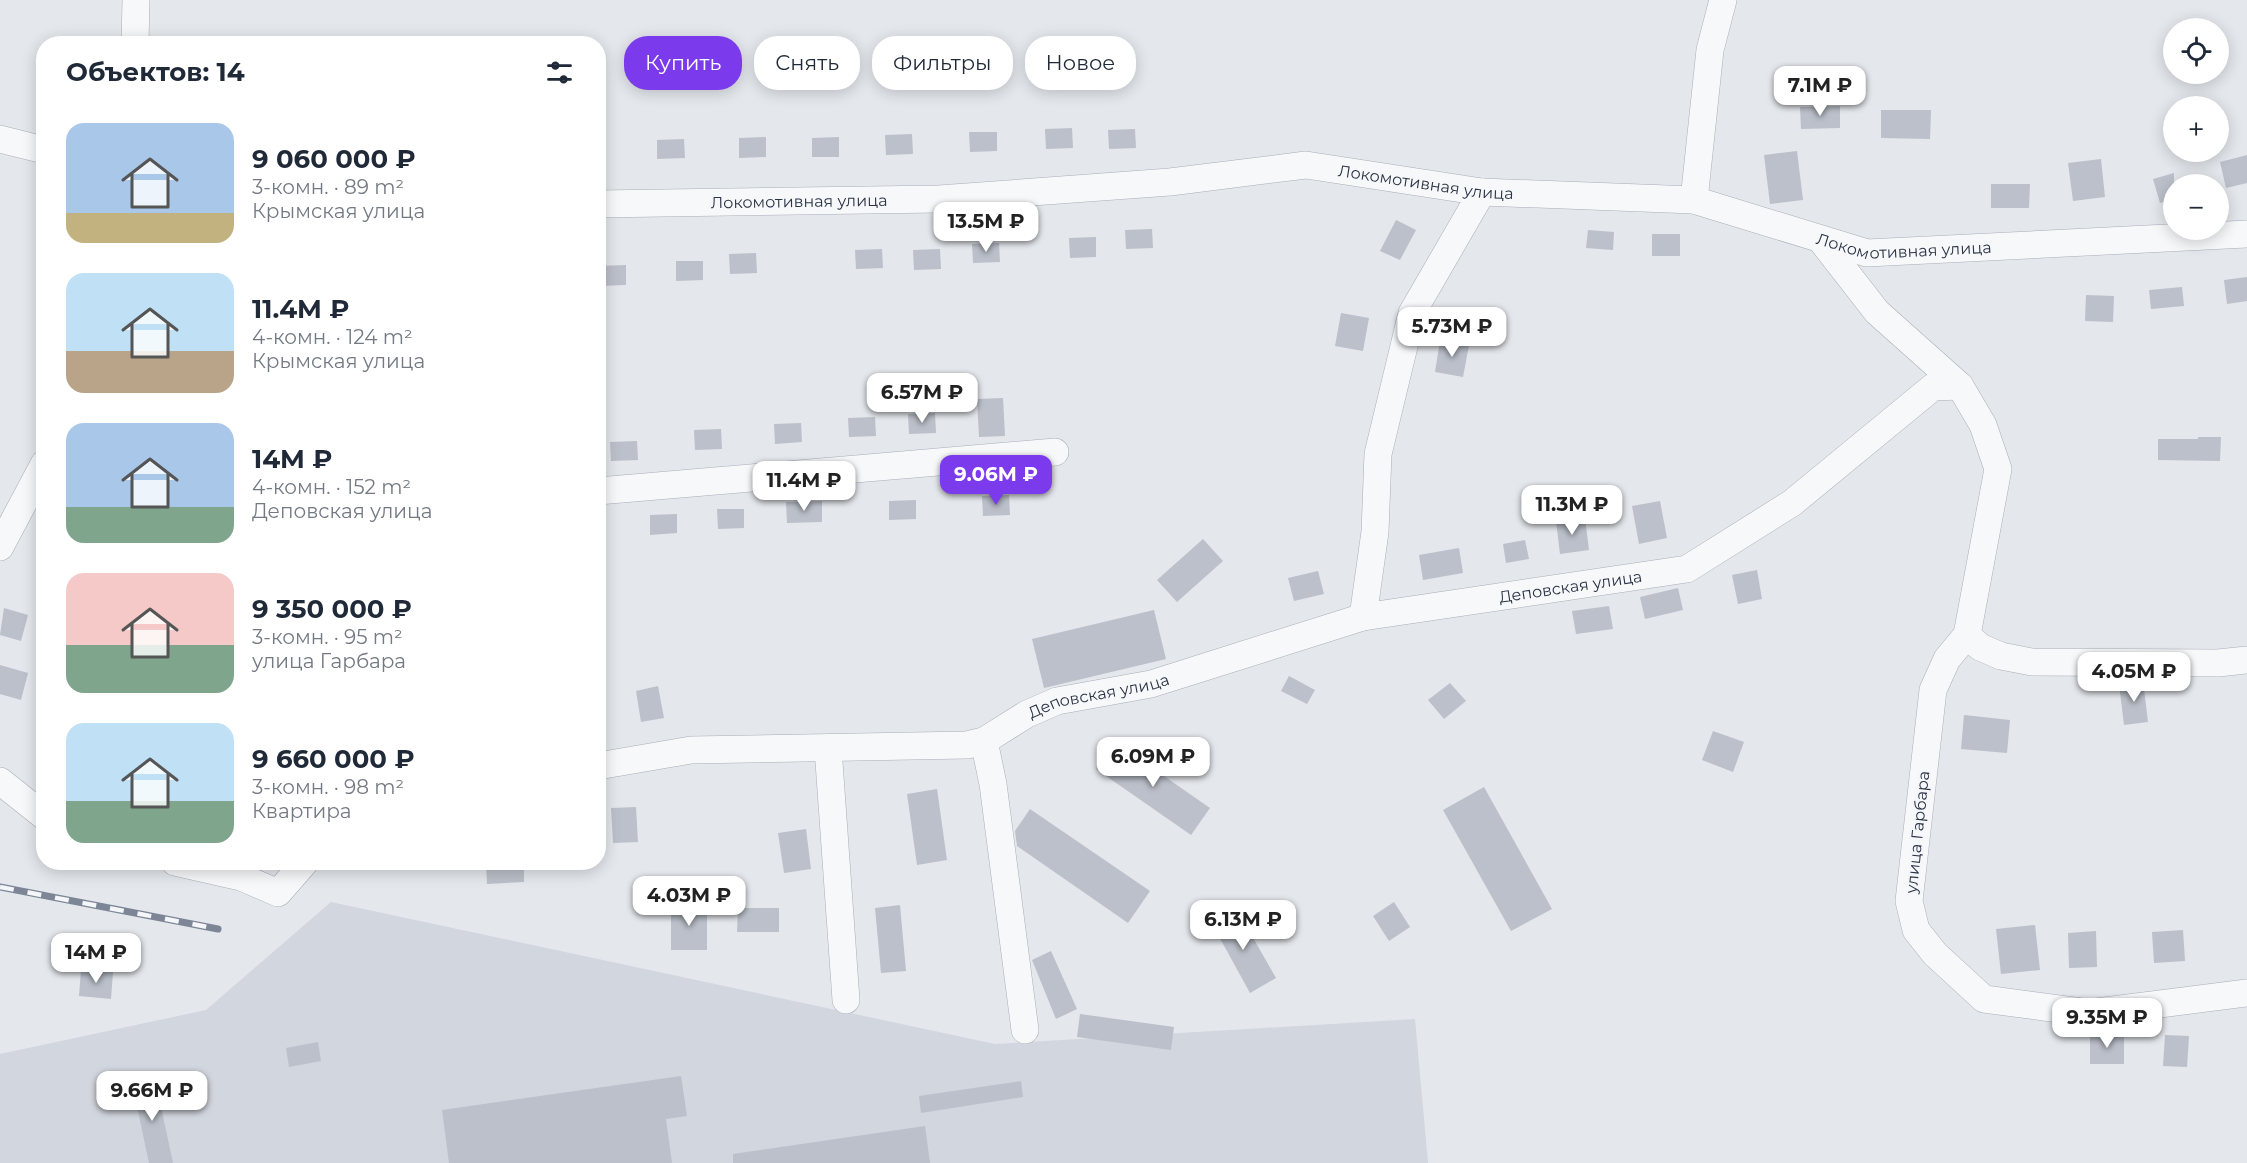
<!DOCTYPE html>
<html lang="ru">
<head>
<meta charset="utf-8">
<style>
  body { margin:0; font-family:Montserrat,sans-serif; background:#f2f2f3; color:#1f2937; height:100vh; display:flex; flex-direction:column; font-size:22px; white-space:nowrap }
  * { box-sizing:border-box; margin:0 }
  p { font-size:20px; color:#747a83 }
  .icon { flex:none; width:33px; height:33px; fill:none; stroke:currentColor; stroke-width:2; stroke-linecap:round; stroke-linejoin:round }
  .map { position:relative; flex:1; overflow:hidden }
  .details { position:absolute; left:36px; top:36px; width:570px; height:834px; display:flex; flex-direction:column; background:#fff; border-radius:24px; box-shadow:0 3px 15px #0003 }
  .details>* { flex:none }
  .banner { position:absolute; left:624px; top:36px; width:570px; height:54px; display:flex; gap:12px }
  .buttons { position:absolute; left:2163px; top:18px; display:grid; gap:12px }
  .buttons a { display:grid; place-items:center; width:66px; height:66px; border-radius:50%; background:#fff; box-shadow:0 3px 15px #0003; font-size:30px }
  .price { position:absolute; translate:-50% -51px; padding:0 14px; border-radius:12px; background:#fff; color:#222; font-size:20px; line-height:39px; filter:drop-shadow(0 2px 3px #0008) }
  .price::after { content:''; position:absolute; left:50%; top:36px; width:18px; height:14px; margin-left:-9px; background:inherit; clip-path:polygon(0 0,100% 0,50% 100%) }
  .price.selected { background:#7c3aed; color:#fff }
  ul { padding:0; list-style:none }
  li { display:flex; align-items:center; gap:18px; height:150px; padding:0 30px }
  li span { display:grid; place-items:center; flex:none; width:168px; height:120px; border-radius:18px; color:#555 }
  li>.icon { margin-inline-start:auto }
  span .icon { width:72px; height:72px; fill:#fffc; stroke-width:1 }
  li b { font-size:26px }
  h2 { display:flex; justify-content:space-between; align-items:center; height:72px; padding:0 30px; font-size:26px }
  .pill { padding:0 21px; border-radius:24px; background:#fff; box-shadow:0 3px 15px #0003; font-size:21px; line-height:54px }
  .pill.selected { background:#7c3aed; color:#fff }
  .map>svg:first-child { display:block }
  .built { fill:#d2d6de }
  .building { fill:#bbc0ca }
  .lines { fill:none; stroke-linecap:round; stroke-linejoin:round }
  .minor-casing { stroke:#a9aeb7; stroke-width:28 }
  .minor { stroke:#f7f8fa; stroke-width:27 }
  .rail-casing { stroke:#7d8696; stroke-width:7 }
  .rail { stroke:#f4f6f9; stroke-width:4.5; stroke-dasharray:14; stroke-linecap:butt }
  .labels { text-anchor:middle; stroke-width:5; stroke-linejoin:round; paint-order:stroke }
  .street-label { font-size:16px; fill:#2b3445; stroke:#f4f6f9 }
</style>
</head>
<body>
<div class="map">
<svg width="2247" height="1163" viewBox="0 0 2247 1163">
  <rect width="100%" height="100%" fill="#e4e7ec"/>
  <path class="built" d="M331 902 995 1044 1415 1019 1428 1163H0V1054L206 1010Z"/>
  <g class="building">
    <path d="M1840 106V128L1801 129 1800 107Z"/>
    <path d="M1881 110H1931L1930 139 1881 138Z"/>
    <path d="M1072 128 1073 148 1046 149 1045 129Z"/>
    <path d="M1135 129 1136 148 1109 149 1108 130Z"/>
    <path d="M969 132H997V151L970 152Z"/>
    <path d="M912 134 913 154 886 155 885 135Z"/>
    <path d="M766 137V157L739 158V138Z"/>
    <path d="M839 137V157H812V138Z"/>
    <path d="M684 139 685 158 657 159V140Z"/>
    <path d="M1797 151 1803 200 1770 204 1764 155Z"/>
    <path d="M2247 155V183L2226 188 2220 162Z"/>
    <path d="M2101 159 2105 197 2073 201 2068 163Z"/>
    <path d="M2174 173V199L2160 203 2153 179Z"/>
    <path d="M1991 184H2030L2029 208H1991Z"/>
    <path d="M1396 220 1416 230 1400 260 1380 251Z"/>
    <path d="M1152 229 1153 248 1126 249 1125 230Z"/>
    <path d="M1588 230 1614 232 1613 250 1586 248Z"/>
    <rect x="1652" y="234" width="28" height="22"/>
    <path d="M1096 237V257L1070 258 1069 238Z"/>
    <path d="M999 243 1000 262 973 263 972 244Z"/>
    <path d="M882 249 883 268 856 269 855 250Z"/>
    <path d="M940 249 941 269 914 270 913 250Z"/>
    <path d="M756 253 757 273 730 274 729 254Z"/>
    <path d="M676 261H703V280L676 281Z"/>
    <path d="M626 265V285L599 286 598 266Z"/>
    <path d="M2247 277V301L2227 304 2224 280Z"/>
    <path d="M2182 287 2184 306 2151 309 2149 290Z"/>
    <path d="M2086 295 2114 296 2113 322 2085 321Z"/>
    <path d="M1341 313 1369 318 1363 351 1335 346Z"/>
    <path d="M1440 340 1469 345 1463 377 1435 372Z"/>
    <path d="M1003 398 1005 436 979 437 977 399Z"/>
    <path d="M935 413 936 433 909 434 908 414Z"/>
    <path d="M875 417 876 436 849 437 848 418Z"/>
    <path d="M801 423 802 442 775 444 774 424Z"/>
    <path d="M721 429 722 449 695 450 694 430Z"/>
    <path d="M2198 437H2221L2220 461 2158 460V439H2198Z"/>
    <path d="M637 441 638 460 611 461 610 442Z"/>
    <path d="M1009 495 1010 515 983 516 982 496Z"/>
    <path d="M916 500V519L889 520V501Z"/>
    <path d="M822 501V522L787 523 786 502Z"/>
    <path d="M1660 501 1667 538 1639 544 1632 506Z"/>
    <path d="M717 509H744V528L718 529Z"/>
    <path d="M677 514V533L650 535V515Z"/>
    <path d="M1585 518 1589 550 1560 554 1556 521Z"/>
    <path d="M1203 539 1223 561 1177 602 1157 580Z"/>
    <path d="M1525 540 1529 559 1506 563 1503 544Z"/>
    <path d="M1459 548 1463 573 1423 580 1419 555Z"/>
    <path d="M1757 570 1762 599 1738 604 1732 575Z"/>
    <path d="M1318 571 1324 594 1294 601 1288 578Z"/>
    <path d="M1678 588 1683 610 1645 619 1640 597Z"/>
    <path d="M1609 606 1613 629 1576 634 1572 611Z"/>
    <path d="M4 608 28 615 21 641 0 635Z"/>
    <path d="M1154 610 1166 659 1044 688 1032 639Z"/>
    <path d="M0 665 28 673 21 700 0 694Z"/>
    <path d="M1289 676 1315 690 1307 704 1281 691Z"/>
    <path d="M2143 681 2148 722 2124 725 2119 684Z"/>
    <path d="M1450 683 1466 701 1444 719 1428 700Z"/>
    <path d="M658 686 664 718 641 722 636 691Z"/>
    <path d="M1964 715 2010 720 2007 753 1961 749Z"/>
    <path d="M1713 731 1744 742 1733 772 1702 760Z"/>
    <path d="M1115 742 1210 808 1191 835 1096 769Z"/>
    <path d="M1484 787 1552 909 1511 931 1443 810Z"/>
    <path d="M937 789 947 860 917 865 907 794Z"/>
    <path d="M636 807 638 842 613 843 611 808Z"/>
    <path d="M1030 809 1150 891 1128 923 1017 846 1015 831Z"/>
    <path d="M806 829 811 869 784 873 778 833Z"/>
    <path d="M486 862H524V882L487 884Z"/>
    <path d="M1394 902 1410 927 1389 941 1373 916Z"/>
    <rect x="671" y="903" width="36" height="47"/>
    <path d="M900 905 906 971 881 973 875 908Z"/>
    <path d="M738 908H779V932H737Z"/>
    <path d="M1236 908 1276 978 1250 993 1211 922Z"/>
    <path d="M2035 925 2040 970 2001 974 1996 929Z"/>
    <path d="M2183 930 2185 961 2154 963 2152 932Z"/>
    <path d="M2096 931 2097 967 2069 968 2068 933Z"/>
    <path d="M1051 951 1077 1009 1056 1019 1032 960Z"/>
    <path d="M81 970 113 972 111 999 79 996Z"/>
    <path d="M1080 1014 1174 1027 1171 1050 1077 1037Z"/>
    <path d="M2124 1033V1064H2090V1034Z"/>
    <path d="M2165 1035 2189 1036 2187 1067 2163 1066Z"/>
    <path d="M318 1042 321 1061 289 1067 286 1048Z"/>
    <path d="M681 1076 687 1116 666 1119 672 1163H449L442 1110Z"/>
    <path d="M155 1079 173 1163H149L132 1083Z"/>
    <path d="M1021 1081 1023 1097 921 1113 919 1096Z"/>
    <path d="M925 1126 930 1163H733V1154Z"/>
  </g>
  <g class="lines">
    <defs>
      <g id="minor">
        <path d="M135 44 136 0"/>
        <path d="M0 139 44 150"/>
        <path d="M1694 200 1710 50 1723 0"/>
        <path id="s1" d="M598 204 939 199 1170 182 1306 165 1482 192 1694 200 1867 253 2247 234"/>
        <path d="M1821 240 1877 312 1960 386 1983 425 1998 469 1967 635 1980 647 2001 656 2032 662 2218 663 2247 660"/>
        <path d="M598 491 1055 452"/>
        <path d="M0 547 44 464"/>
        <path d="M1363 617 1375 532 1378 454 1412 313 1482 192"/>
        <path d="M1967 635 1947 659 1933 690 1909 901 1916 930 1935 954 1984 999 2089 1013 2247 993"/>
        <path d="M984 741 993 784 1025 1030"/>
        <path d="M828 748 846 1000"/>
        <path id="s2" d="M598 766 691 750 967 745 984 741 1027 714 1057 701 1151 684 1363 617 1687 569 1792 503 1933 387 1960 386"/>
        <path d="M0 781 44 816"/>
        <path d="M175 862 241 877 278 893 305 862"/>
      </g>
    </defs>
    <use href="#minor" class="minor-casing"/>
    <use href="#minor" class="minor"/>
    <defs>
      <path id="rail" d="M0 887 218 929"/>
    </defs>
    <use href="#rail" class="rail-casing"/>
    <use href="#rail" class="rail"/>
  </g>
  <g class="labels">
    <g class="street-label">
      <text dy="6" stroke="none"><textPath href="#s1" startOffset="831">Локомотивная улица</textPath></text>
      <text dy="6" stroke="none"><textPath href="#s1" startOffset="201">Локомотивная улица</textPath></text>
      <text dy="6" stroke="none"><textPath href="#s1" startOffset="1317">Локомотивная улица</textPath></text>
      <text dy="6" stroke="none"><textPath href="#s2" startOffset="999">Деповская улица</textPath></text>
      <text dy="6" stroke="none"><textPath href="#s2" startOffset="513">Деповская улица</textPath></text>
      <text transform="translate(1917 832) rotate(-84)" y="6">улица Гарбара</text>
    </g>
  </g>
</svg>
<div class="buttons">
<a><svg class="icon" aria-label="locate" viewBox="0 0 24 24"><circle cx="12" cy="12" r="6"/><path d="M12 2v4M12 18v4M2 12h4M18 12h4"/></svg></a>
<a>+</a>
<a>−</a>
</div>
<b class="price" style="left:1820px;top:117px">7.1M ₽</b>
<b class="price" style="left:986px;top:253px">13.5M ₽</b>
<b class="price" style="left:1452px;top:358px">5.73M ₽</b>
<b class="price" style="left:922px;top:424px">6.57M ₽</b>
<b class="price selected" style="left:996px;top:506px">9.06M ₽</b>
<b class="price" style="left:804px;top:512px">11.4M ₽</b>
<b class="price" style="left:1572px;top:536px">11.3M ₽</b>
<b class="price" style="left:2134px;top:703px">4.05M ₽</b>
<b class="price" style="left:1153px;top:788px">6.09M ₽</b>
<b class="price" style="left:689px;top:927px">4.03M ₽</b>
<b class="price" style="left:1243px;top:951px">6.13M ₽</b>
<b class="price" style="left:96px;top:984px">14M ₽</b>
<b class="price" style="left:2107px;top:1049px">9.35M ₽</b>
<b class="price" style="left:152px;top:1122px">9.66M ₽</b>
<div class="banner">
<a class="pill selected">Купить</a>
<a class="pill">Снять</a>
<a class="pill">Фильтры</a>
<a class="pill">Новое</a>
</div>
<section class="details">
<h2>Объектов: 14<svg class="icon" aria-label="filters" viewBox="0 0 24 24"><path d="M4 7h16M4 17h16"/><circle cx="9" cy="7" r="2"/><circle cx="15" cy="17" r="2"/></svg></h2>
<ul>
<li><span style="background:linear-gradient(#a9c7e8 75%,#c2b280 0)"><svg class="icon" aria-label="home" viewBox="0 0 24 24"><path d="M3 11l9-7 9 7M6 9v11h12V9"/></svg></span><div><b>9 060 000 ₽</b><p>3-комн. · 89 m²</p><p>Крымская улица</p></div></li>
<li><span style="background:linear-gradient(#bfe0f5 65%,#b9a48a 0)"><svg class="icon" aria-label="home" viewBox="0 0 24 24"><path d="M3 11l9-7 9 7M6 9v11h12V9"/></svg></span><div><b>11.4M ₽</b><p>4-комн. · 124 m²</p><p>Крымская улица</p></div></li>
<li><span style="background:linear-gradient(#a9c7e8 70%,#7fa58c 0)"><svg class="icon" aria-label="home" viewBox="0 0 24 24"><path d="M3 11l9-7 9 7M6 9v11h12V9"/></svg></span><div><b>14M ₽</b><p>4-комн. · 152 m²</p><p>Деповская улица</p></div></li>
<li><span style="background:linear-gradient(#f6c9c9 60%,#7fa58c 0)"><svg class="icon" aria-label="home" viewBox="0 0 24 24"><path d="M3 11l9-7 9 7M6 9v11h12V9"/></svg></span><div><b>9 350 000 ₽</b><p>3-комн. · 95 m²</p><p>улица Гарбара</p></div></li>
<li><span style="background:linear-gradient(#bfe0f5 65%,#7fa58c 0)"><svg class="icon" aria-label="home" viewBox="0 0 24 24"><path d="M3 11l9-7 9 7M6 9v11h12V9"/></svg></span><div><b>9 660 000 ₽</b><p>3-комн. · 98 m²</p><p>Квартира</p></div></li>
</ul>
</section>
</div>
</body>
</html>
